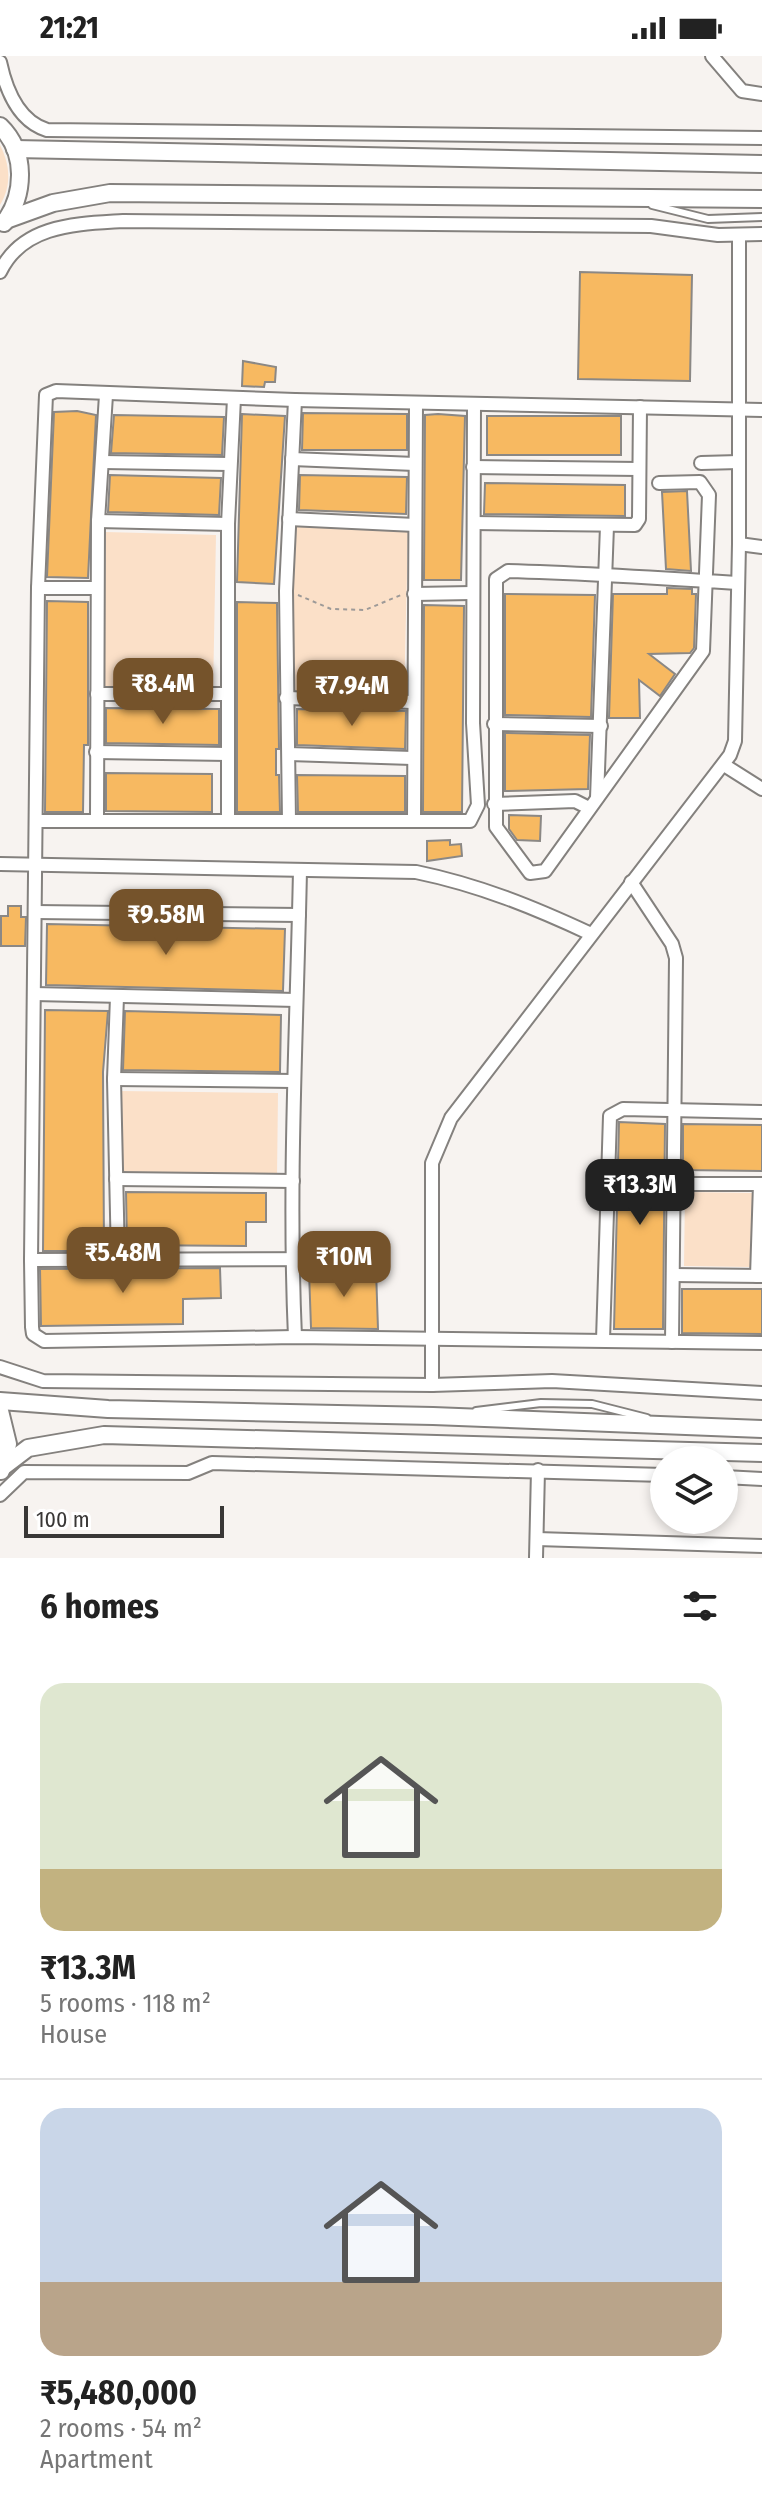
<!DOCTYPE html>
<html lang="en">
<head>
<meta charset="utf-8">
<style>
  body { margin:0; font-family:"Fira Sans Condensed",sans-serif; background:#f6f6f6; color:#222; height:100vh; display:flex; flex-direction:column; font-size:30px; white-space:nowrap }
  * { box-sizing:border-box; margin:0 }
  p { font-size:26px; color:#767676 }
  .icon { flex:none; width:44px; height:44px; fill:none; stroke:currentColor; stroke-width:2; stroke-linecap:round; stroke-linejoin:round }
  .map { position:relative; height:1502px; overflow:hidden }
  .drawer { display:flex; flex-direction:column; background:#fff; flex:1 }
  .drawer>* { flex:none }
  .buttons { position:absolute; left:650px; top:1390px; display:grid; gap:16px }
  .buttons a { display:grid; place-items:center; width:88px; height:88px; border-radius:50%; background:#fff; box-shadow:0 4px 12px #0003; font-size:40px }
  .scale { position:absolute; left:24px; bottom:20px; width:200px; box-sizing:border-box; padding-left:8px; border:4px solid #393736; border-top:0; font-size:22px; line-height:28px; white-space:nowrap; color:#393736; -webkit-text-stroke:6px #fff; paint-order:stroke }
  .price { position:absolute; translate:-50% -68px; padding:0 18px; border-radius:16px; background:#75532b; color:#fff; font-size:26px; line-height:52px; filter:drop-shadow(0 2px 4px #0008) }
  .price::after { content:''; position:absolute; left:50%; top:48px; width:24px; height:18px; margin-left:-12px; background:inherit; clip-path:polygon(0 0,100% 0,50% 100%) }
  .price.selected { background:#222; color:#fff }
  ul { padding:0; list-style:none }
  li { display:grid; align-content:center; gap:16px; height:424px; padding:0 40px }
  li+li { border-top:2px solid #e0e0e0 }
  li span { display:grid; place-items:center; height:248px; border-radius:24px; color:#555 }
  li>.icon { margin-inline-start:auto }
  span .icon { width:144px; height:144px; fill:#fffc; stroke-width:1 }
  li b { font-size:34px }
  h2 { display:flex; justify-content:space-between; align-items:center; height:96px; padding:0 40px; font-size:34px }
  .status { display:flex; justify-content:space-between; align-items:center; height:56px; padding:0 40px; background:#fff; direction:ltr }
  .status svg { height:22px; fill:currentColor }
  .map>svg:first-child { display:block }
  .green { fill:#fbe0c8 }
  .building { fill:#f7b961; stroke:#8b8885; stroke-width:2 }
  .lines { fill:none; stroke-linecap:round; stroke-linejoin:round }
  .service-casing { stroke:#84817e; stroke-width:10 }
  .minor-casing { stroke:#84817e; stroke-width:16 }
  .tertiary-casing { stroke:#84817e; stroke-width:20 }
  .path { stroke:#9d9a98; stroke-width:2; stroke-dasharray:4 4; stroke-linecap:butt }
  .service { stroke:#fff; stroke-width:6 }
  .minor { stroke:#fff; stroke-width:12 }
  .tertiary { stroke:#fff; stroke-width:16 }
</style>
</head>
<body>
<div class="status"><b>21:21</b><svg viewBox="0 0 49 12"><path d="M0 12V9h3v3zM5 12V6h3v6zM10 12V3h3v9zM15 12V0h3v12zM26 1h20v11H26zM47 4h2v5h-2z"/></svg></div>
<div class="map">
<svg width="762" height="1502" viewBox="0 0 762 1502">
  <rect width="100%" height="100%" fill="#f7f3f0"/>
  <g class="green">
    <path d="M0 89C10 109 12 129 0 149Z"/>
    <path d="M294 470 408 474 404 643 290 640Z"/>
    <path d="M106 476 216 479 213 636 103 634Z"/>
    <path d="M120 1035 278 1037 277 1121 120 1119Z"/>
    <path d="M685 1136 754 1137 752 1211 684 1210Z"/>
  </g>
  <g class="building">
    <path d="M580 216 692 219 690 325 578 323Z"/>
    <path d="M243 305 276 311 275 326H265L264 331 242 330Z"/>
    <path d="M77 355 96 359 88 522 47 521 54 356Z"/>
    <path d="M303 357 407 358V394H302Z"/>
    <path d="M242 358 285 360 274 528 237 526Z"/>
    <path d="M438 358 465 360 461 524H424L425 359Z"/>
    <path d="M114 359 224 361 222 399 111 397Z"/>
    <rect x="487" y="360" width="134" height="39"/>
    <path d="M110 419 221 422 219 459 108 456Z"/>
    <path d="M300 419 407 421 406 458 299 454Z"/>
    <path d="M485 427 625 429V460L484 458Z"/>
    <path d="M687 435 691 515 666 513 662 436Z"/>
    <path d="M667 532 692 533V538H696L694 592 690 597 649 598 675 618 660 640 639 624 640 662H609L613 538H667Z"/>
    <path d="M505 538 595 539 591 661 505 659Z"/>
    <path d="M47 545 88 546V689H84L83 756H45Z"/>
    <path d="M237 546 277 547 279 693H276V719H279L280 756H237Z"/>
    <path d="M424 549 464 550 462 756H423Z"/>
    <path d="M106 652 219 653V689L106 687Z"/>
    <path d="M297 653 406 655 405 693 297 689Z"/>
    <path d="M505 677 590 679 588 733 505 735Z"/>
    <path d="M106 717 212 718V756L106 755Z"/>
    <path d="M297 719 405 720V756H298Z"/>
    <path d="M509 759 541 760 540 785 517 784 509 773Z"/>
    <path d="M450 784V789L461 788 462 800 427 805V785Z"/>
    <path d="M8 850H21V861H26L25 890H1V860H8Z"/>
    <path d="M47 868 285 873 283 935 46 929Z"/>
    <path d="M45 954 108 955 103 1016 104 1195H43Z"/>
    <path d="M125 955 281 959 280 1016 123 1014Z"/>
    <path d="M619 1066 665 1068 663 1273H614Z"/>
    <path d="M683 1068 762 1069V1115L683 1114Z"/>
    <path d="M126 1136 266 1137V1166H246V1190L127 1189Z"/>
    <path d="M220 1212 221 1242 183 1243V1268L41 1270 40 1213Z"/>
    <path d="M376 1214 378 1273 311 1272 309 1215Z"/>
    <path d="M682 1233H762V1278L682 1277Z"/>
  </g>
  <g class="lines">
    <defs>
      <g id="service">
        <path d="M652 149 708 163 762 161"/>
        <path d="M476 1355 541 1347 592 1348 647 1362"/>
      </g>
      <g id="minor">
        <path d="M712 0 742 35 762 38"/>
        <path d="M0 6C6 34 18 65 47 74L762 82"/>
        <path d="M739 179V488L762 491"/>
        <path d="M0 216C23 168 77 168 123 165L651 170 718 179 762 178"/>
        <path d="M762 354 295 344 56 335 46 339 38 532 31 1204 32 1271 33 1278 44 1285 295 1281 762 1287"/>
        <path d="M292 403 415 408"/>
        <path d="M103 406 229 408"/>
        <path d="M701 407 739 406"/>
        <path d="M473 411 639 413"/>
        <path d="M659 427 700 426 709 439 703 595 545 815 530 817 496 771V523L508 515C585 517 661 522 737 527"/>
        <path d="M289 463 415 469"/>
        <path d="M98 465 228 468"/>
        <path d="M474 467 635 469 639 463 640 351"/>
        <path d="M38 532H97"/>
        <path d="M414 538 472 537"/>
        <path d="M97 638H228"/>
        <path d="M286 642 413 646"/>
        <path d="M494 668 601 670"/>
        <path d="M96 696 228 698"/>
        <path d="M289 698 412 702"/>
        <path d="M724 709 762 733"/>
        <path d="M597 742 607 470"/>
        <path d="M494 748 575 745 589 752"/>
        <path d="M97 764 98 465 106 339"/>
        <path d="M414 764 416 347"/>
        <path d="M36 765H470L478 749 473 667 474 348"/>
        <path d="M228 765V468L234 342"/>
        <path d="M289 765 286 535 295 344"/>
        <path d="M0 808 416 816C479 829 533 851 591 878"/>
        <path d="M631 826 672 888 676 902 672 1286"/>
        <path d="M35 856 299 859"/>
        <path d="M34 938 296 944"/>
        <path d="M117 941 114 1023 118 1203"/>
        <path d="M114 1023 293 1025"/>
        <path d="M116 1123 293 1125"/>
        <path d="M674 1128H762"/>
        <path d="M31 1204 380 1203"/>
        <path d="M673 1219 762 1220"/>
        <path d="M757 1220 760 1128"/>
        <path d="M295 1281C288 1125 297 969 300 814"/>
        <path d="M603 1284 610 1060 623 1053 762 1056"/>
        <path d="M0 1311 43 1325 432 1329 552 1325 762 1337"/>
        <path d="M432 1329V1107L451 1062 730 699 735 685 739 488"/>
        <path d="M724 1421 762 1423"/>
        <path d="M0 1439 24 1416 188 1417 212 1407 664 1419"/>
        <path d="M537 1483 762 1490"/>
        <path d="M536 1502 538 1414"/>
      </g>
      <g id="tertiary">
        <path d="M0 70C27 96 25 139 4 167"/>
        <path d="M15 93 762 108"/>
        <path d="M6 164 53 147 110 137 762 143"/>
        <path d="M0 1345 108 1353 433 1360 762 1373"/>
        <path d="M0 1355 8 1388 1 1415"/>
        <path d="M3 1411 28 1392 104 1379 762 1397"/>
      </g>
    </defs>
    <use href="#service" class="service-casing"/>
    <use href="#minor" class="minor-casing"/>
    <use href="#tertiary" class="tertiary-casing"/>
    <path class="path" d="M298 539 331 553 365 554 401 539"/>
    <use href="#service" class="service"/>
    <use href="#minor" class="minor"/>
    <use href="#tertiary" class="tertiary"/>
  </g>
</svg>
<div class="buttons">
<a><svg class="icon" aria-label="layers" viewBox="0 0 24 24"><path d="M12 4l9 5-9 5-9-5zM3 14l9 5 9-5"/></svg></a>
</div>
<div class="scale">100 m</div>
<b class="price" style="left:163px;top:670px">₹8.4M</b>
<b class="price" style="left:352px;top:672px">₹7.94M</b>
<b class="price" style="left:166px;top:901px">₹9.58M</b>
<b class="price selected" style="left:640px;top:1171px">₹13.3M</b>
<b class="price" style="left:123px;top:1239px">₹5.48M</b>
<b class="price" style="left:344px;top:1243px">₹10M</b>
</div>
<section class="drawer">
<h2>6 homes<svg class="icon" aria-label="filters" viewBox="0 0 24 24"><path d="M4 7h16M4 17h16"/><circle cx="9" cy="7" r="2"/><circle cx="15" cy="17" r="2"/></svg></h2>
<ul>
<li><span style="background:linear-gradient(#dfe7d0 75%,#c2b280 0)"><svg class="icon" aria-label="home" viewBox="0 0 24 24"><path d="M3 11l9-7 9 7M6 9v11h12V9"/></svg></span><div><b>₹13.3M</b><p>5 rooms · 118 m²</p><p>House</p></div></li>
<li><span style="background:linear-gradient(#c9d6e8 70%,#b9a48a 0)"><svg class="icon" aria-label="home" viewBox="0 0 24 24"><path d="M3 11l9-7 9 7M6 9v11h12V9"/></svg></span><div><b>₹5,480,000</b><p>2 rooms · 54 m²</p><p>Apartment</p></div></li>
</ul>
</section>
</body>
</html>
